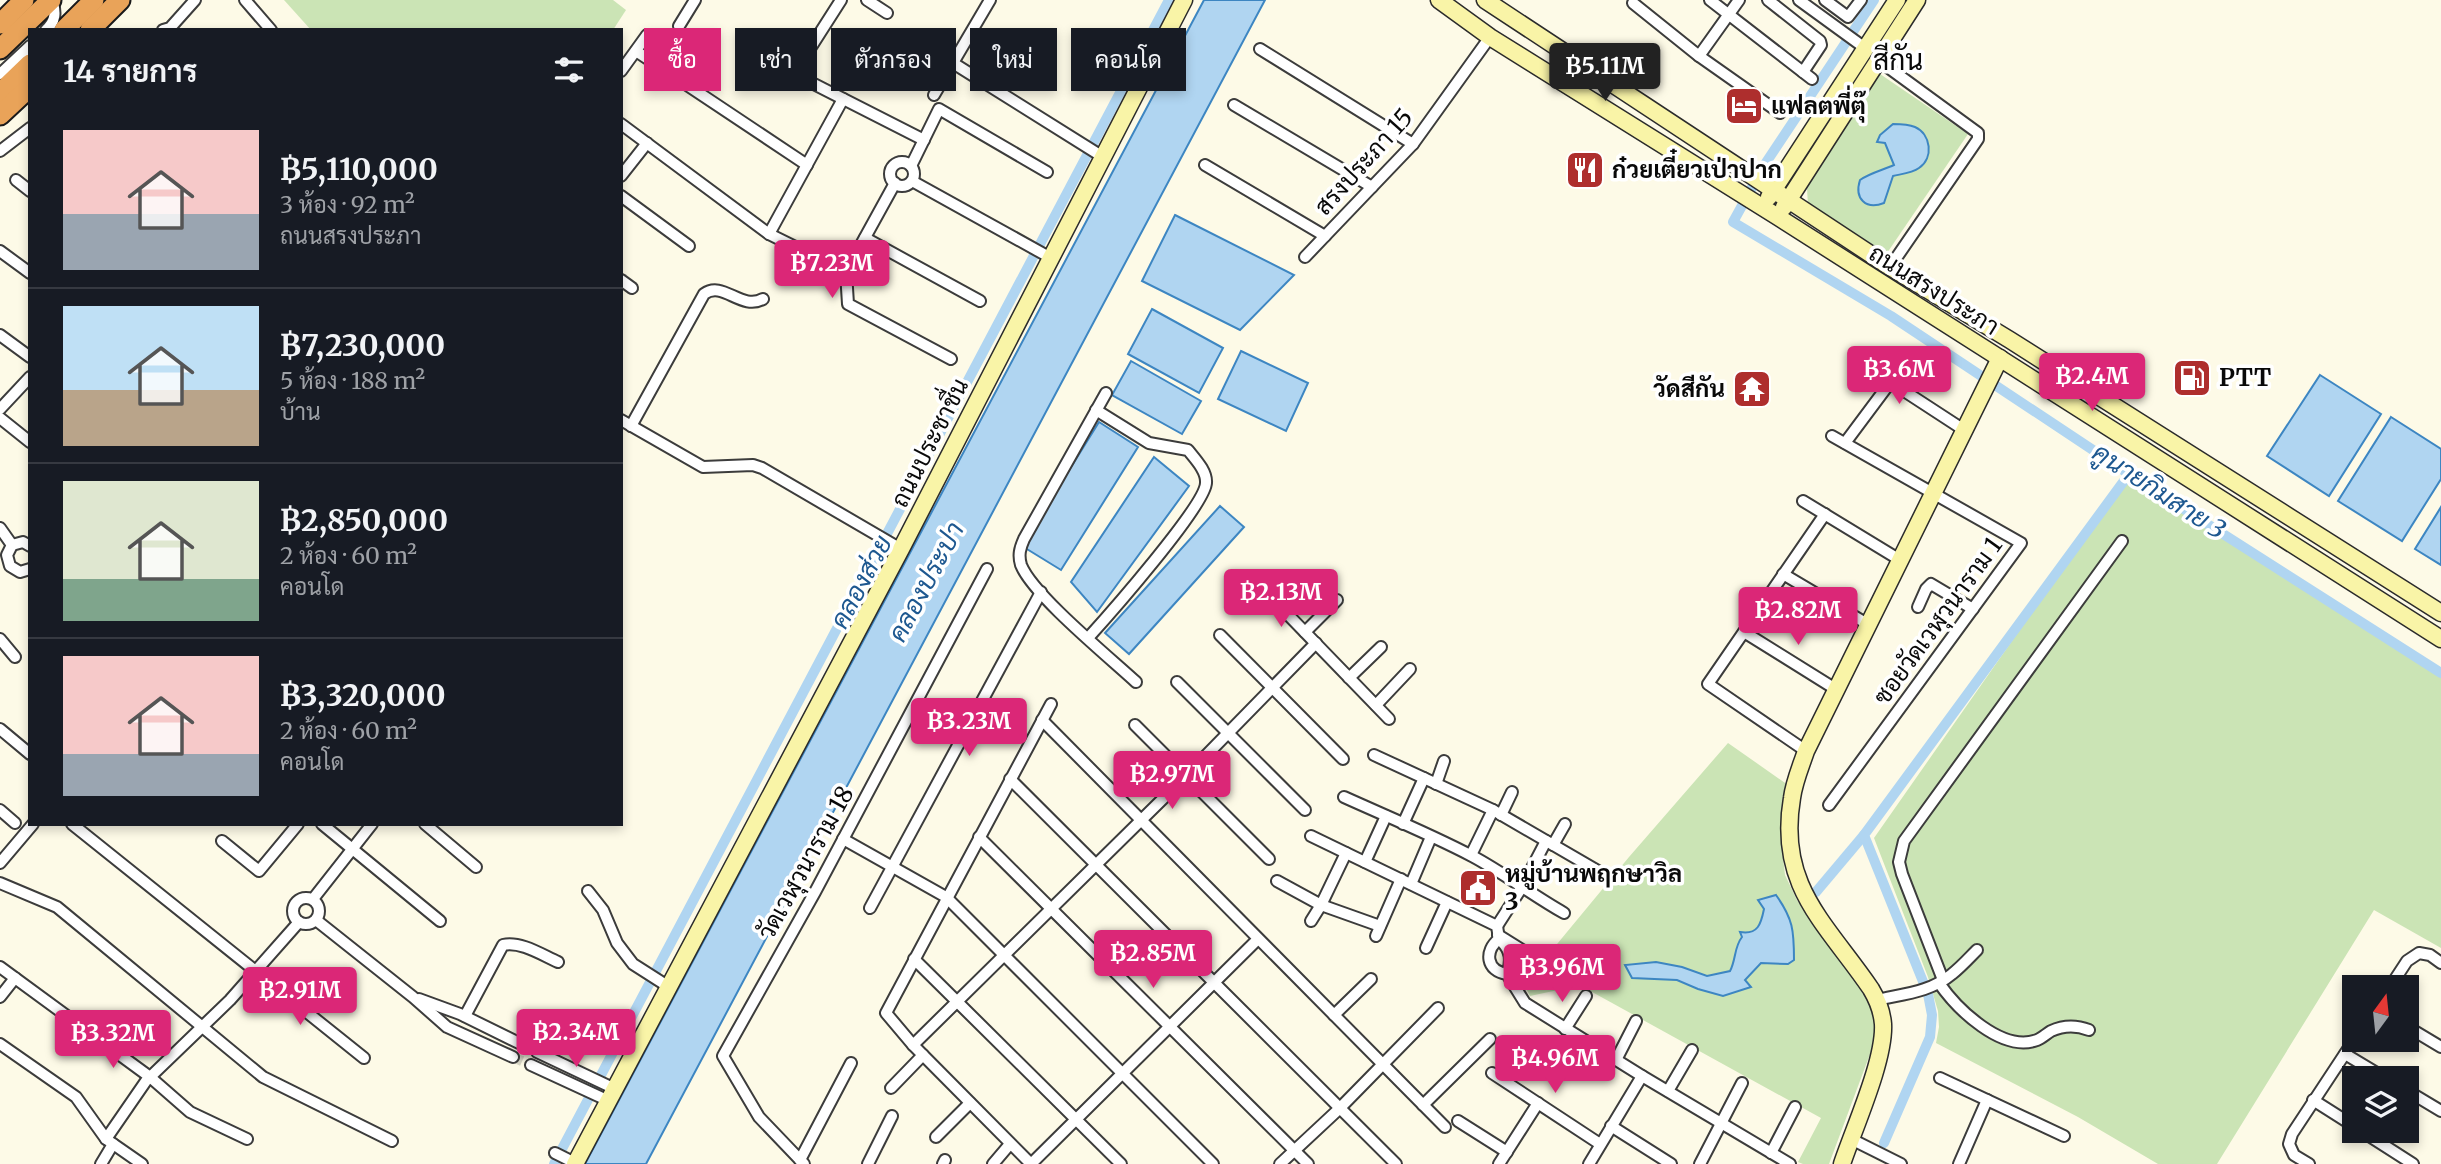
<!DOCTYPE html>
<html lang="th">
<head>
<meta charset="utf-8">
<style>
  body { margin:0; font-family:Merriweather,Sarabun,serif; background:#242831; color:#f1f3f6; height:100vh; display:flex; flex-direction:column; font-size:26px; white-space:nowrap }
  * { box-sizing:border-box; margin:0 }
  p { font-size:23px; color:#9ea1a6 }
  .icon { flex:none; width:38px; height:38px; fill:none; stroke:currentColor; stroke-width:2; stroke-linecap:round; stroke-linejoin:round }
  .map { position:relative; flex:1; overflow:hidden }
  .sheet { position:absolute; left:28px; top:28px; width:595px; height:798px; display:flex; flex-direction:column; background:#171b24; border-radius:0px; box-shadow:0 4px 10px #0003 }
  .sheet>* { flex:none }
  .banner { position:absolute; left:644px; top:28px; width:665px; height:63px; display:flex; gap:14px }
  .needle { width:46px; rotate:15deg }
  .fabs { position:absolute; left:2342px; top:975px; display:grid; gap:14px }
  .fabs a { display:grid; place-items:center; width:77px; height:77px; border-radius:0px; background:#171b24; box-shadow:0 4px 10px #0003; font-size:35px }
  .price { position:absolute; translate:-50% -60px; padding:0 16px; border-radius:7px; background:#db2777; color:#fff; font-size:23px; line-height:46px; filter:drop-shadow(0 2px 4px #0008) }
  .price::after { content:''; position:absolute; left:50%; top:42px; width:21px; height:16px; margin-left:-10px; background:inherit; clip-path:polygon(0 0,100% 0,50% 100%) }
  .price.current { background:#222; color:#fff }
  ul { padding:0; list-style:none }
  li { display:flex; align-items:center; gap:21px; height:175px; padding:0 35px }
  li+li { border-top:2px solid #363941 }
  li span { display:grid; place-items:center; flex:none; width:196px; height:140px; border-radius:0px; color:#555 }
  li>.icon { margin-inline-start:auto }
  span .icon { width:84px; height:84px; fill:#fffc; stroke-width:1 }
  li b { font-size:30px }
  h2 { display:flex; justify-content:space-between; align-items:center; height:84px; padding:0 35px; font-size:30px }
  .tag { padding:0 24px; border-radius:0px; background:#171b24; box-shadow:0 4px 10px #0003; font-size:24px; line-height:63px }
  .tag.current { background:#db2777; color:#fff }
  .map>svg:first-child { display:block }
  .green { fill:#cbe4b5 }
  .water { fill:#b0d5f1; stroke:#3d86c2; stroke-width:2 }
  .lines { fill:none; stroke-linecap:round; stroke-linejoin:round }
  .canal { stroke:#b0d5f1; stroke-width:10 }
  .street-tunnel { stroke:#d8d6c6; stroke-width:10; stroke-dasharray:10 5; stroke-linecap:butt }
  .street-casing { stroke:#3c3c3c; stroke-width:14 }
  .secondary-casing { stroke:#2b2b2b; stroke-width:19 }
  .highway-casing { stroke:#1a1a1a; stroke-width:23 }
  .street { stroke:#fff; stroke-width:10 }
  .secondary { stroke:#f9f4a7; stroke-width:16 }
  .highway { stroke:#e9a359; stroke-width:19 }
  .labels { text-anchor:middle; stroke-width:7; stroke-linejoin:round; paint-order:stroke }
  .poi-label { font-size:24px; font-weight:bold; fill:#090909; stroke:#fff; text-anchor:start }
  .street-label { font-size:24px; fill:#090909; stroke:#fff }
  .water-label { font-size:26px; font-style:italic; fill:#1e5890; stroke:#fff }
  .quarter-label { font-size:28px; fill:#090909; stroke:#fff }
</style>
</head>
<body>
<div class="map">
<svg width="2441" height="1164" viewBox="0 0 2441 1164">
  <rect width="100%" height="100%" fill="#fdfae7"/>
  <g class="green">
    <path d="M284 0H613L626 10 613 30H311Z"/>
    <path d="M1880 74 1968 134 1885 256 1808 206 1807 188Z"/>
    <path d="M2129 474 2441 673V948L2374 910 2217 1164H2158L2078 1117 1936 1043 1939 1027 1938 1011 1928 977 1874 838Z"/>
    <path d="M1728 743 1788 785 1781 840 1785 875 1797 900 1868 994 1877 1023 1873 1046 1829 1164H1803L1798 1162 1821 1118 1583 987 1577 986 1530 996 1524 984 1629 857Z"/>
  </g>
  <g class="water">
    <path d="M1204 0H1265L646 1164H585Z"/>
    <path d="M1893 124C1900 124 1908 124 1915 127 1931 134 1934 158 1919 168 1912 173 1901 174 1893 176L1884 203C1866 210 1854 199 1860 180 1870 173 1883 170 1894 165L1885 143 1877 142 1880 135Z"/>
    <path d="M1175 215 1294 275 1240 330 1142 281Z"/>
    <path d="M1152 309 1223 348 1199 393 1128 354Z"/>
    <path d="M1241 351 1308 383 1286 431 1218 399Z"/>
    <path d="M1131 361 1201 401 1182 434 1112 395Z"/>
    <path d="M2320 375 2381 414 2329 496 2267 456Z"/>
    <path d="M2391 417 2441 449V479L2402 541 2338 501Z"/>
    <path d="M1099 422 1138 447 1061 570 1022 546Z"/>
    <path d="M1154 457 1189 486 1097 612 1071 582Z"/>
    <path d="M1220 506 1244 527 1129 654 1105 633Z"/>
    <path d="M2441 507V565L2415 549Z"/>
    <path d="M1776 895C1793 919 1794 930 1794 960L1788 964 1761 963 1745 980 1751 987 1723 996 1698 989 1677 980 1632 978 1625 965 1656 962 1682 967 1707 976 1730 971C1736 960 1734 947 1742 937L1740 932C1758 935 1761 924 1764 909L1758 900Z"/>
  </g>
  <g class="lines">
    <g class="canal">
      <path d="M1874 0 1765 164 1733 222 1891 316 2129 474 2441 673"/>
      <path d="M1816 892 1864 835"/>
      <path d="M1884 1143 1930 1037 1932 1015 1928 994 1864 835 2129 474"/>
      <path d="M554 1164 1169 0"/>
    </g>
    <g class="street-tunnel">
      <path d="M519 1043 537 1052"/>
      <path d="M513 1057 531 1065"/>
    </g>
    <defs>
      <g id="street">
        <path d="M245 0 271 30"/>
        <path d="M867 0 887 13"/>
        <path d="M1710 0 1812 79"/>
        <path d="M1739 0 1699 56 1780 113"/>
        <path d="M1768 0 1820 41 1821 45 1803 72"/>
        <path d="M1799 0 1865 48"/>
        <path d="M1825 0 1848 17 1861 0"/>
        <path d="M1633 3 1699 56"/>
        <path d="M679 26 695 0"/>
        <path d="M46 30C56 21 56 12 52 0"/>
        <path d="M163 30 170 28 195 0"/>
        <path d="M1260 49 1413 144"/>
        <path d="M636 51 807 165"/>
        <path d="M1878 60 1978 133V139L1890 267"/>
        <path d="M953 63 1103 157"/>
        <path d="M780 65 795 72 841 0"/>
        <path d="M621 71 647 35"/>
        <path d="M0 74 30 46"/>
        <path d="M806 80 924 140"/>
        <path d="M934 95 990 0"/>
        <path d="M1234 105 1372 187"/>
        <path d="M621 124 769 234 846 272"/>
        <path d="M0 151 30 128"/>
        <circle cx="902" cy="174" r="12"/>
        <path d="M1205 165 1325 236 1413 144 1490 37"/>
        <path d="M911 166 939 109 1047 172"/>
        <path d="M621 176 647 143"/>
        <path d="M16 180 30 191"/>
        <path d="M912 181 1051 258"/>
        <path d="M895 183 846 272 848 304 951 359"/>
        <path d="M621 196 689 246"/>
        <path d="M769 234 843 99"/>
        <path d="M865 238 980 301"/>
        <path d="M0 251 30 273"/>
        <path d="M1305 257 1325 236"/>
        <path d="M621 280 632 288"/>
        <path d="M0 335 30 357"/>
        <path d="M1106 393 1024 539C1020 548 1018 555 1021 565 1033 595 1109 657 1136 682"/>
        <path d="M0 409 30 377"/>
        <path d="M0 418 30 442"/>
        <path d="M621 420 703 467 753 465 762 468 901 549"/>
        <path d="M631 426 704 294C723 280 741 311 763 299"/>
        <path d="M1845 443 1889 384 1895 385 1964 430"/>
        <path d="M1803 501 1900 560"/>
        <path d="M0 528 12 545"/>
        <path d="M30 546 23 542 12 545 7 555 10 566 20 572 30 569"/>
        <path d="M1783 574 1869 625"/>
        <path d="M1268 594 1389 719"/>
        <path d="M1918 607 1926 589 1931 584 1973 609"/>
        <path d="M1305 632 1337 600"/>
        <path d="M1744 632 1837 690"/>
        <path d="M1220 635 1343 759"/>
        <path d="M1088 638C1108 616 1205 506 1206 483 1207 471 1195 459 1188 450L1149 443 1096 410"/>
        <path d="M0 639 15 657"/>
        <path d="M1349 678 1381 647"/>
        <path d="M1177 682 1305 810"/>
        <path d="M1376 705 1410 669"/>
        <path d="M1042 720 1445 1127"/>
        <path d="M1135 725 1269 859"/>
        <path d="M0 729 30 754"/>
        <path d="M1806 751 1708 684 1825 514"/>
        <path d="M1374 755 1493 810 1598 871"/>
        <path d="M1010 779 1396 1164"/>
        <path d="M1436 784 1444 761"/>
        <path d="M1344 797C1386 816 1430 834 1472 856 1504 873 1532 895 1564 913"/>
        <path d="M1829 805 2021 543 1832 436"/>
        <path d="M0 810 15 823"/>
        <path d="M1501 815 1512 792"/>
        <path d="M72 824 364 1058"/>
        <path d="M322 824 440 921"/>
        <path d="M425 824 476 867"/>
        <path d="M1403 824 1424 778"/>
        <path d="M1311 836 1497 926 1499 939C1484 951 1486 971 1507 974L1525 1003 1642 1076 1790 1164"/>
        <path d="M979 837 1308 1164"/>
        <path d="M843 839 946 897 1213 1164"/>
        <path d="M222 841 259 871 298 824"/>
        <path d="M1553 845 1565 824"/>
        <path d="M1471 855 1493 810"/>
        <path d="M1365 862 1386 816"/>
        <path d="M0 863 33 824"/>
        <path d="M1277 881 1321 905 1380 926"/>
        <path d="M0 883 57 907 263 1077 392 1141"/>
        <path d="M1411 884 1431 837"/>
        <path d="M588 891 603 910 617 943 633 964 669 987"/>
        <circle cx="306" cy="911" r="13"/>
        <path d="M313 899 372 824"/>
        <path d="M870 908 1041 592"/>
        <path d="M316 920 413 997 447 1027 513 1057"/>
        <path d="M1311 921 1321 905 1346 853"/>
        <path d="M1497 926 1522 887 1546 841"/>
        <path d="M1498 935 1535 958"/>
        <path d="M1376 936 1401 879"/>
        <path d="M1501 941C1511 951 1512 960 1507 974"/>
        <path d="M1426 948 1447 902"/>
        <path d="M914 959 1121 1164"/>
        <path d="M0 967 150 1077 190 1112 247 1139"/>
        <path d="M1943 980 1902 874 1899 862 1904 841 2122 541"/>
        <path d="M1939 983C1957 1009 2002 1053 2037 1040 2042 1038 2046 1034 2051 1031 2064 1025 2076 1025 2089 1030"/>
        <path d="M2390 987 2407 961 2419 953 2430 955 2441 963"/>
        <path d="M0 997 15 978"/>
        <path d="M419 999 460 1014 519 1043"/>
        <path d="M1877 1000C1903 994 1931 992 1952 974 1961 967 1969 958 1977 950"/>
        <path d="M1334 1015 1371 979"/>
        <path d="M465 1016 503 945C521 941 542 955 558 962"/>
        <path d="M2406 1026 2441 1047"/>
        <path d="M1565 1029 1586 996"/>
        <path d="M0 1044 76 1097 106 1139 142 1164"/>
        <path d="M913 1045 1186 776 1316 643"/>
        <path d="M537 1052 615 1089"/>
        <path d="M2345 1054 2385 1078"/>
        <path d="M1616 1060 1636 1021"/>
        <path d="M531 1065 609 1101"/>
        <path d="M1492 1073 1600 1144"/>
        <path d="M1940 1078 2064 1136"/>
        <path d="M891 1088 923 1055"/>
        <path d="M2406 1090 2441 1111"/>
        <path d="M1668 1091 1692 1050"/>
        <path d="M2313 1100 2354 1126"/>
        <path d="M1423 1105 1490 1039"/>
        <path d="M1458 1121 1507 1152"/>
        <path d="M1611 1126 1671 1164"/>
        <path d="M2360 1130 2413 1164"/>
        <path d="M936 1137 970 1103"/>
        <path d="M106 1139 146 1081 230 1000 299 922"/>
        <path d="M1851 1139 1901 1164"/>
        <path d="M555 1153 575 1163"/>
        <path d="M1771 1153 1795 1107"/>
        <path d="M800 1160 851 1063"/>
        <path d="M101 1164 113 1144"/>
        <path d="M804 1164 759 1117 723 1056 815 892 987 569"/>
        <path d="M868 1164 892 1116"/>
        <path d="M943 1164 945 1160"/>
        <path d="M993 1164 1010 1144"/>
        <path d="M1031 1164 913 1045 886 1013 1051 704"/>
        <path d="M1031 1164 1258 939"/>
        <path d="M1280 1164 1339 1109 1438 1008"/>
        <path d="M1499 1164 1538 1103"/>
        <path d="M1589 1164 1642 1076"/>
        <path d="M1700 1164 1742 1083"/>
        <path d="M1959 1164 1987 1100"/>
        <path d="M2309 1164 2294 1155 2289 1144 2292 1134 2354 1040"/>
      </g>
      <g id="secondary">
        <path d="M1439 0 1490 37 1778 217 2441 639"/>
        <path d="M1485 0 1890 267 2010 340 2441 613"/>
        <path d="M1769 197 1897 0"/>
        <path d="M1784 207 1917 0"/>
        <path d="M575 1164 901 549 1184 0"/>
        <path d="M1842 1164C1854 1128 1885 1060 1883 1024 1882 1012 1877 999 1871 989 1826 923 1777 886 1792 798 1794 782 1801 766 1806 751L2000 358"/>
      </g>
      <g id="highway">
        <path d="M0 24 24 0"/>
        <path d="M64 30 94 0"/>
        <path d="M90 30 120 0"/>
        <path d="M0 49 51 0"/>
        <path d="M0 93 30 64"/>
        <path d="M0 115 30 87"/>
      </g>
    </defs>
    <use href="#street" class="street-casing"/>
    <use href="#secondary" class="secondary-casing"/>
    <use href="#highway" class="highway-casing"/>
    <use href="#street" class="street"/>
    <use href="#secondary" class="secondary"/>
    <use href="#highway" class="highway"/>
  </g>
  <defs>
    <symbol id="hotel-square" viewBox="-11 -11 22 22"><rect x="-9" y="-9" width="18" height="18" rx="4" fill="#ae2e2d" stroke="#fff"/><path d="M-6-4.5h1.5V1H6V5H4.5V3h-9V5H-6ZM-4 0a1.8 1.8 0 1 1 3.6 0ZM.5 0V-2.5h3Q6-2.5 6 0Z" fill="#fff"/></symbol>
    <symbol id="restaurant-square" viewBox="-11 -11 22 22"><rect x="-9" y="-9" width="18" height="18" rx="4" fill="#ae2e2d" stroke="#fff"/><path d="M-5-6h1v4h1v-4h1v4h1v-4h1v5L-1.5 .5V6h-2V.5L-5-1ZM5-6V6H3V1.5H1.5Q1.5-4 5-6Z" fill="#fff"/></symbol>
    <symbol id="fuel-square" viewBox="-11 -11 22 22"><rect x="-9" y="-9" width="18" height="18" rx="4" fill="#ae2e2d" stroke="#fff"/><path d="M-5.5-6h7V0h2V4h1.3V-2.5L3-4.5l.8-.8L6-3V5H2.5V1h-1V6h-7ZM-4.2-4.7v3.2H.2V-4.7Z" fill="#fff"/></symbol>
    <symbol id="temple-square" viewBox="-11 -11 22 22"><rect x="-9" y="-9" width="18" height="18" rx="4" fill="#ae2e2d" stroke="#fff"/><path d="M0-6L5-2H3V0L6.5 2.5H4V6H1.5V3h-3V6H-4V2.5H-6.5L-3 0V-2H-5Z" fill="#fff"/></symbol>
    <symbol id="civic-square" viewBox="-11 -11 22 22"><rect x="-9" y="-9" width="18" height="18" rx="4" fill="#ae2e2d" stroke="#fff"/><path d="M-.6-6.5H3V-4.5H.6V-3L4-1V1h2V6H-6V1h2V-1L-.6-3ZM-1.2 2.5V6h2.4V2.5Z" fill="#fff"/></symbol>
  </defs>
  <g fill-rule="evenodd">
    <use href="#hotel-square" x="1722" y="84" width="44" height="44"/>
    <use href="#restaurant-square" x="1563" y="148" width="44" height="44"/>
    <use href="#fuel-square" x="2170" y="356" width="44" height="44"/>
    <use href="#temple-square" x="1730" y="367" width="44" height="44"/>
    <use href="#civic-square" x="1456" y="866" width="44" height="44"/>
  </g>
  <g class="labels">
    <g class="poi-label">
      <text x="1771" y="114">แฟลตพี่ตุ๊</text>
      <text x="1612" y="178">ก๋วยเตี๋ยวเป่าปาก</text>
      <text x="2219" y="386">PTT</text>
      <text x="1725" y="397" text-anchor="end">วัดสีกัน</text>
      <text x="1505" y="882">หมู่บ้านพฤกษาวิล<tspan x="1505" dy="28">3</tspan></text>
    </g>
    <g class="street-label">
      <text transform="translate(1364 162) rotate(-48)" y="8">สรงประภา 15</text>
      <text transform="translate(1934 290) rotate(32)" y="8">ถนนสรงประภา</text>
      <text transform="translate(930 443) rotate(-63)" y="8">ถนนประชาชื่น</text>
      <text transform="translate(1938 621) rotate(-54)" y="8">ซอยวัดเวฬุวนาราม 1</text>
      <text transform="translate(806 863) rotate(-61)" y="8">วัดเวฬุวนาราม 18</text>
    </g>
    <g class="water-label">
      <text transform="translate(2159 491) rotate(33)" y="9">คูนายกิมสาย 3</text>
      <text transform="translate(861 582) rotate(-62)" y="9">คลองส่วย</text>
      <text transform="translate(926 582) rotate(-62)" y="9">คลองประปา</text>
    </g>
    <g class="quarter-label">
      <text x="1898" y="70">สีกัน</text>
    </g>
  </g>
</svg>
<div class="fabs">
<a><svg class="needle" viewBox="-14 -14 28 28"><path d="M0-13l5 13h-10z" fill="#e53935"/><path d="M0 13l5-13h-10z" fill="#9ea1a6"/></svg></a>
<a><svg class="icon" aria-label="layers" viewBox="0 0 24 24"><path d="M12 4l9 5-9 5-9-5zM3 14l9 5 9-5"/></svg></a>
</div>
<b class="price current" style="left:1605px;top:103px">฿5.11M</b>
<b class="price" style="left:832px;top:300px">฿7.23M</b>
<b class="price" style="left:1899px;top:406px">฿3.6M</b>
<b class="price" style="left:2092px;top:413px">฿2.4M</b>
<b class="price" style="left:1281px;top:629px">฿2.13M</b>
<b class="price" style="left:1798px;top:647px">฿2.82M</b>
<b class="price" style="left:969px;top:758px">฿3.23M</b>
<b class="price" style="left:1172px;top:811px">฿2.97M</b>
<b class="price" style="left:1153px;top:990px">฿2.85M</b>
<b class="price" style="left:1562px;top:1004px">฿3.96M</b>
<b class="price" style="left:300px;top:1027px">฿2.91M</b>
<b class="price" style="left:576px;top:1069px">฿2.34M</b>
<b class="price" style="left:113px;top:1070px">฿3.32M</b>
<b class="price" style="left:1555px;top:1095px">฿4.96M</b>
<div class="banner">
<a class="tag current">ซื้อ</a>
<a class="tag">เช่า</a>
<a class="tag">ตัวกรอง</a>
<a class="tag">ใหม่</a>
<a class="tag">คอนโด</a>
</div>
<section class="sheet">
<h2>14 รายการ<svg class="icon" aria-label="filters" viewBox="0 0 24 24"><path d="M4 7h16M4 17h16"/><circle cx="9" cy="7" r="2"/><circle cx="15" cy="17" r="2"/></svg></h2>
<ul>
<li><span style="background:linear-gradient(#f6c9c9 60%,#9aa5b1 0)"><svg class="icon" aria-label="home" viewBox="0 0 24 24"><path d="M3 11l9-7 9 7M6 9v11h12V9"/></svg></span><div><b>฿5,110,000</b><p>3 ห้อง · 92 m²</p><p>ถนนสรงประภา</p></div></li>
<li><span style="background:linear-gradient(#bfe0f5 60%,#b9a48a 0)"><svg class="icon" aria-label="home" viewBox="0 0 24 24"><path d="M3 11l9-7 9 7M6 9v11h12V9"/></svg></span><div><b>฿7,230,000</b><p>5 ห้อง · 188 m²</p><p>บ้าน</p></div></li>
<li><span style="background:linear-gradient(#dfe7d0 70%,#7fa58c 0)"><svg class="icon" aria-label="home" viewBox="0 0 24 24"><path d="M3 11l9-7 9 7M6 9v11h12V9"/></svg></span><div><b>฿2,850,000</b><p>2 ห้อง · 60 m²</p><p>คอนโด</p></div></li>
<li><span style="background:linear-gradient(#f6c9c9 70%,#9aa5b1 0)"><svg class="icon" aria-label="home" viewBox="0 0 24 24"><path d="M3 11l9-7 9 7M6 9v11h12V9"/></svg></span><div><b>฿3,320,000</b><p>2 ห้อง · 60 m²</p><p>คอนโด</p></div></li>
</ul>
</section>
</div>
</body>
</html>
